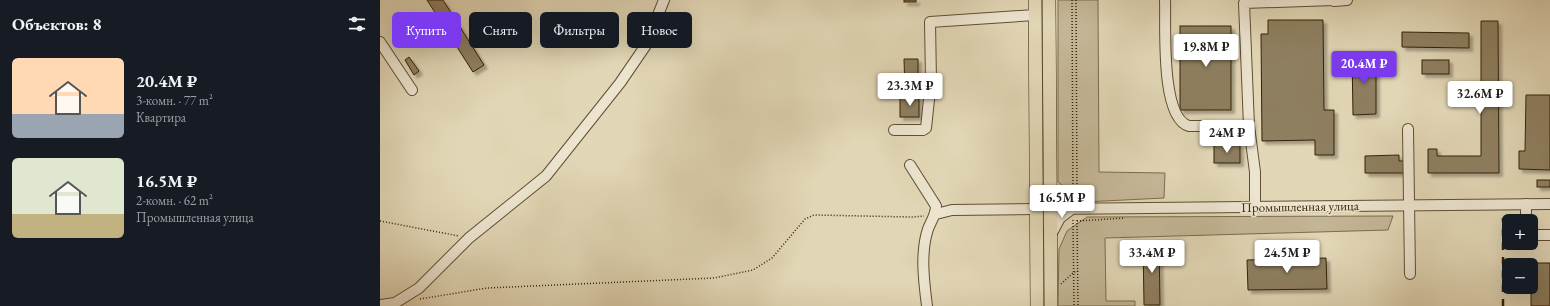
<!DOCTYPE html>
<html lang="ru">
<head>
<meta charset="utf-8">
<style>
  body { margin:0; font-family:"EB Garamond",serif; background:#242831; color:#f1f3f6; height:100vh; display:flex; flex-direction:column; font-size:15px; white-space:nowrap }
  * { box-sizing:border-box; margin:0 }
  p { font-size:13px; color:#9ea1a6 }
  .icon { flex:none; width:22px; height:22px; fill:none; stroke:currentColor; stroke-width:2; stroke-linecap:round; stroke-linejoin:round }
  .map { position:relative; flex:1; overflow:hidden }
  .side { display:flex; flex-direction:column; background:#171b24; width:380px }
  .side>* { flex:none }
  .hud { position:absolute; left:12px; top:12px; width:380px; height:36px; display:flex; gap:8px }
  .controls { position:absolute; left:1122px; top:214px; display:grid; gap:8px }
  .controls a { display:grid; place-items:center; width:36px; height:36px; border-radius:6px; background:#171b24; box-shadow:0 4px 16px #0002; font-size:20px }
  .price { position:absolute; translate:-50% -34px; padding:0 9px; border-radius:4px; background:#fff; color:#222; font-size:13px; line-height:26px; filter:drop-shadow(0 1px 2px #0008) }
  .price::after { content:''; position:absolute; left:50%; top:24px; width:12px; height:9px; margin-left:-6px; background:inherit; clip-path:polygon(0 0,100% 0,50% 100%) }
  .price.active { background:#7c3aed; color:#fff }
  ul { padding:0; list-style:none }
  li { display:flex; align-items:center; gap:12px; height:100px; padding:0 12px }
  li span { display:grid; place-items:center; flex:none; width:112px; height:80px; border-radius:6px; color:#555 }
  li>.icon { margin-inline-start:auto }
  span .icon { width:48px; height:48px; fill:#fffc; stroke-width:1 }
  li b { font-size:17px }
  h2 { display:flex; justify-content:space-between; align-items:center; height:48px; padding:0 12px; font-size:17px }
  .tag { padding:0 14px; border-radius:6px; background:#171b24; box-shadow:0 4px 16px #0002; font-size:14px; line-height:36px }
  .tag.active { background:#7c3aed; color:#fff }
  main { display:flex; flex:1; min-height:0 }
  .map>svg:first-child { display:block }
  .green { fill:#c4b797; stroke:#7c6c4e }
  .building { fill:#8e7f61; stroke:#352005; filter:url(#shadow) }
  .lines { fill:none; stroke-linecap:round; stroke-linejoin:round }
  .minor-casing { stroke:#604e31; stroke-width:12 }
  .major-casing { stroke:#352005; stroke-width:14 }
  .path { stroke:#352005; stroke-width:1.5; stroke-dasharray:1 2; stroke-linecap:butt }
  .minor { stroke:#ece4cf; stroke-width:10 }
  .major { stroke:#e1d6b5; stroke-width:13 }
  .rail { stroke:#352005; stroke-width:2.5; stroke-dasharray:7 7; stroke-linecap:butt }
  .labels { text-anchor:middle; stroke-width:3.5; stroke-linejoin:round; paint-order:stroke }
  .street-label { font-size:13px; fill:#352005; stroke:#ece4cf }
</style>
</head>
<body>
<main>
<section class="side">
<h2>Объектов: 8<svg class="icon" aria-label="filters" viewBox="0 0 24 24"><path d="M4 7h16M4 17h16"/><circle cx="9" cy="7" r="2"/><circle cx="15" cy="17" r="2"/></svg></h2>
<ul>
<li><span style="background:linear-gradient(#ffd9b3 70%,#9aa5b1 0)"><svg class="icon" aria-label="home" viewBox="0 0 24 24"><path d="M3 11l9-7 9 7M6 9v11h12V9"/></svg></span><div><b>20.4M ₽</b><p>3-комн. · 77 m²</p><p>Квартира</p></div></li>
<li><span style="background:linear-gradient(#dfe7d0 70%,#c2b280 0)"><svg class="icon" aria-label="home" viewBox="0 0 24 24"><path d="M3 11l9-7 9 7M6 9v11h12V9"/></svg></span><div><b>16.5M ₽</b><p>2-комн. · 62 m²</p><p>Промышленная улица</p></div></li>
</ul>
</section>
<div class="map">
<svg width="1170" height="306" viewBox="0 0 1170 306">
  <defs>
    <filter id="shadow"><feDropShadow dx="3.5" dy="3.5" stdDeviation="1" flood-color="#0004"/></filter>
  </defs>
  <rect width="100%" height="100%" fill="#e1d6b5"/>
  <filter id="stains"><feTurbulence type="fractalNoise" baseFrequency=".005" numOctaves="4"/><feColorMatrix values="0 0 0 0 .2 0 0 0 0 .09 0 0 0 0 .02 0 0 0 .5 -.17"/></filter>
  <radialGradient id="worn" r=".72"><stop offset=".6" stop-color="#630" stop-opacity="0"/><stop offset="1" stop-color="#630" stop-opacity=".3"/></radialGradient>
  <g class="green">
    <path d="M678 0H718L719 172 785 173 784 198 704 202 678 182Z"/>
    <path d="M659 18H663L665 196H661Z"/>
    <path d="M1013 216 1008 230 725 238 726 301H755V306H678L679 249 687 231 707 217Z"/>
    <path d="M661 228H666L667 306H662Z"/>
  </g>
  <g class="building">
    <path d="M47 0H63L104 65 93 72Z"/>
    <rect x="524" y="0" width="12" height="2"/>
    <path d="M888 20H943L944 110H954V155H935V140L882 141 881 34H888Z"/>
    <path d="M1101 21H1118L1119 173H1048V149H1057V156H1101Z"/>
    <rect x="800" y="26" width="51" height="84"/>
    <path d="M1022 32 1089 33V48L1022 47Z"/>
    <path d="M972 56H996V114L973 115Z"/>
    <path d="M29 57 39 71 34 75 25 60Z"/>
    <path d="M524 59H538V91H525Z"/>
    <rect x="1042" y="60" width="27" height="14"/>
    <path d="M1146 95H1170V170L1139 169V151H1145Z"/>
    <rect x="520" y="97" width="19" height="20"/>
    <rect x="834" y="144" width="26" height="19"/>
    <path d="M1019 155V161H1026V173H985V156Z"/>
    <rect x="1157" y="180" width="13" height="7"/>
    <path d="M779 243 780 305H764L763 244Z"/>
    <path d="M946 258 947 289 868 290 867 260Z"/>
    <rect x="1151" y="263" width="19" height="43"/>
  </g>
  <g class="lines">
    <defs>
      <g id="minor">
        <path d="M785 0C786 25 780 118 809 126H869"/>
        <path d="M954 1 967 0"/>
        <path d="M0 42 32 90"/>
        <path d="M1028 129 1030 274"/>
        <path d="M514 130H543L546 128 551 81 550 22 655 15"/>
        <path d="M530 165 556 206C556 215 551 221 548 229 540 253 544 282 547 306"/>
        <path d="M1146 204V221"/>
        <path d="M875 206V172L869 126 864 3 954 0"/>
        <path d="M671 209 1170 204"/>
        <path d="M556 214 572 210 657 209"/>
        <path d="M672 233 680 218 693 208"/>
        <path d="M1151 235H1170"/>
        <path d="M0 305 15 303 39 288 89 238 166 176 240 83 266 45 284 0"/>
      </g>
      <g id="major">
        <path d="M655 0 657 306"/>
        <path d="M669 0 671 306"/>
      </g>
    </defs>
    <use href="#minor" class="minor-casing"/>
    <use href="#major" class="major-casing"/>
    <g class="path">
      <path d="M692 0 693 200"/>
      <path d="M696 0 697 200"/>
      <path d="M693 220 694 306"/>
      <path d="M697 220 698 306"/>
      <path d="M0 221 79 236"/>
      <path d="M697 221 745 218"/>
      <path d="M681 284 694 272 698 271"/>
      <path d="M40 299 107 288 334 278 373 270 392 258 425 219 434 215 532 217 544 216"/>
    </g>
    <use href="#minor" class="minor"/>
    <use href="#major" class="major"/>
    <path class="rail" d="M1123 306V218"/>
  </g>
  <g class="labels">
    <g class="street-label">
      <text transform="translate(920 206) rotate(-1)" y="5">Промышленная улица</text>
    </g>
  </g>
  <rect width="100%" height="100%" filter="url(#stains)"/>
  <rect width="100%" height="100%" fill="url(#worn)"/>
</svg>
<div class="controls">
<a>+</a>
<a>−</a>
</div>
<b class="price" style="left:826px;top:68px">19.8M ₽</b>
<b class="price active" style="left:984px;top:85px">20.4M ₽</b>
<b class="price" style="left:530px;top:107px">23.3M ₽</b>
<b class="price" style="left:1100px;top:115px">32.6M ₽</b>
<b class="price" style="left:847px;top:154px">24M ₽</b>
<b class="price" style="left:682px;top:219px">16.5M ₽</b>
<b class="price" style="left:772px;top:274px">33.4M ₽</b>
<b class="price" style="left:907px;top:274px">24.5M ₽</b>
<div class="hud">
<a class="tag active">Купить</a>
<a class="tag">Снять</a>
<a class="tag">Фильтры</a>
<a class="tag">Новое</a>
</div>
</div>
</main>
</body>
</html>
